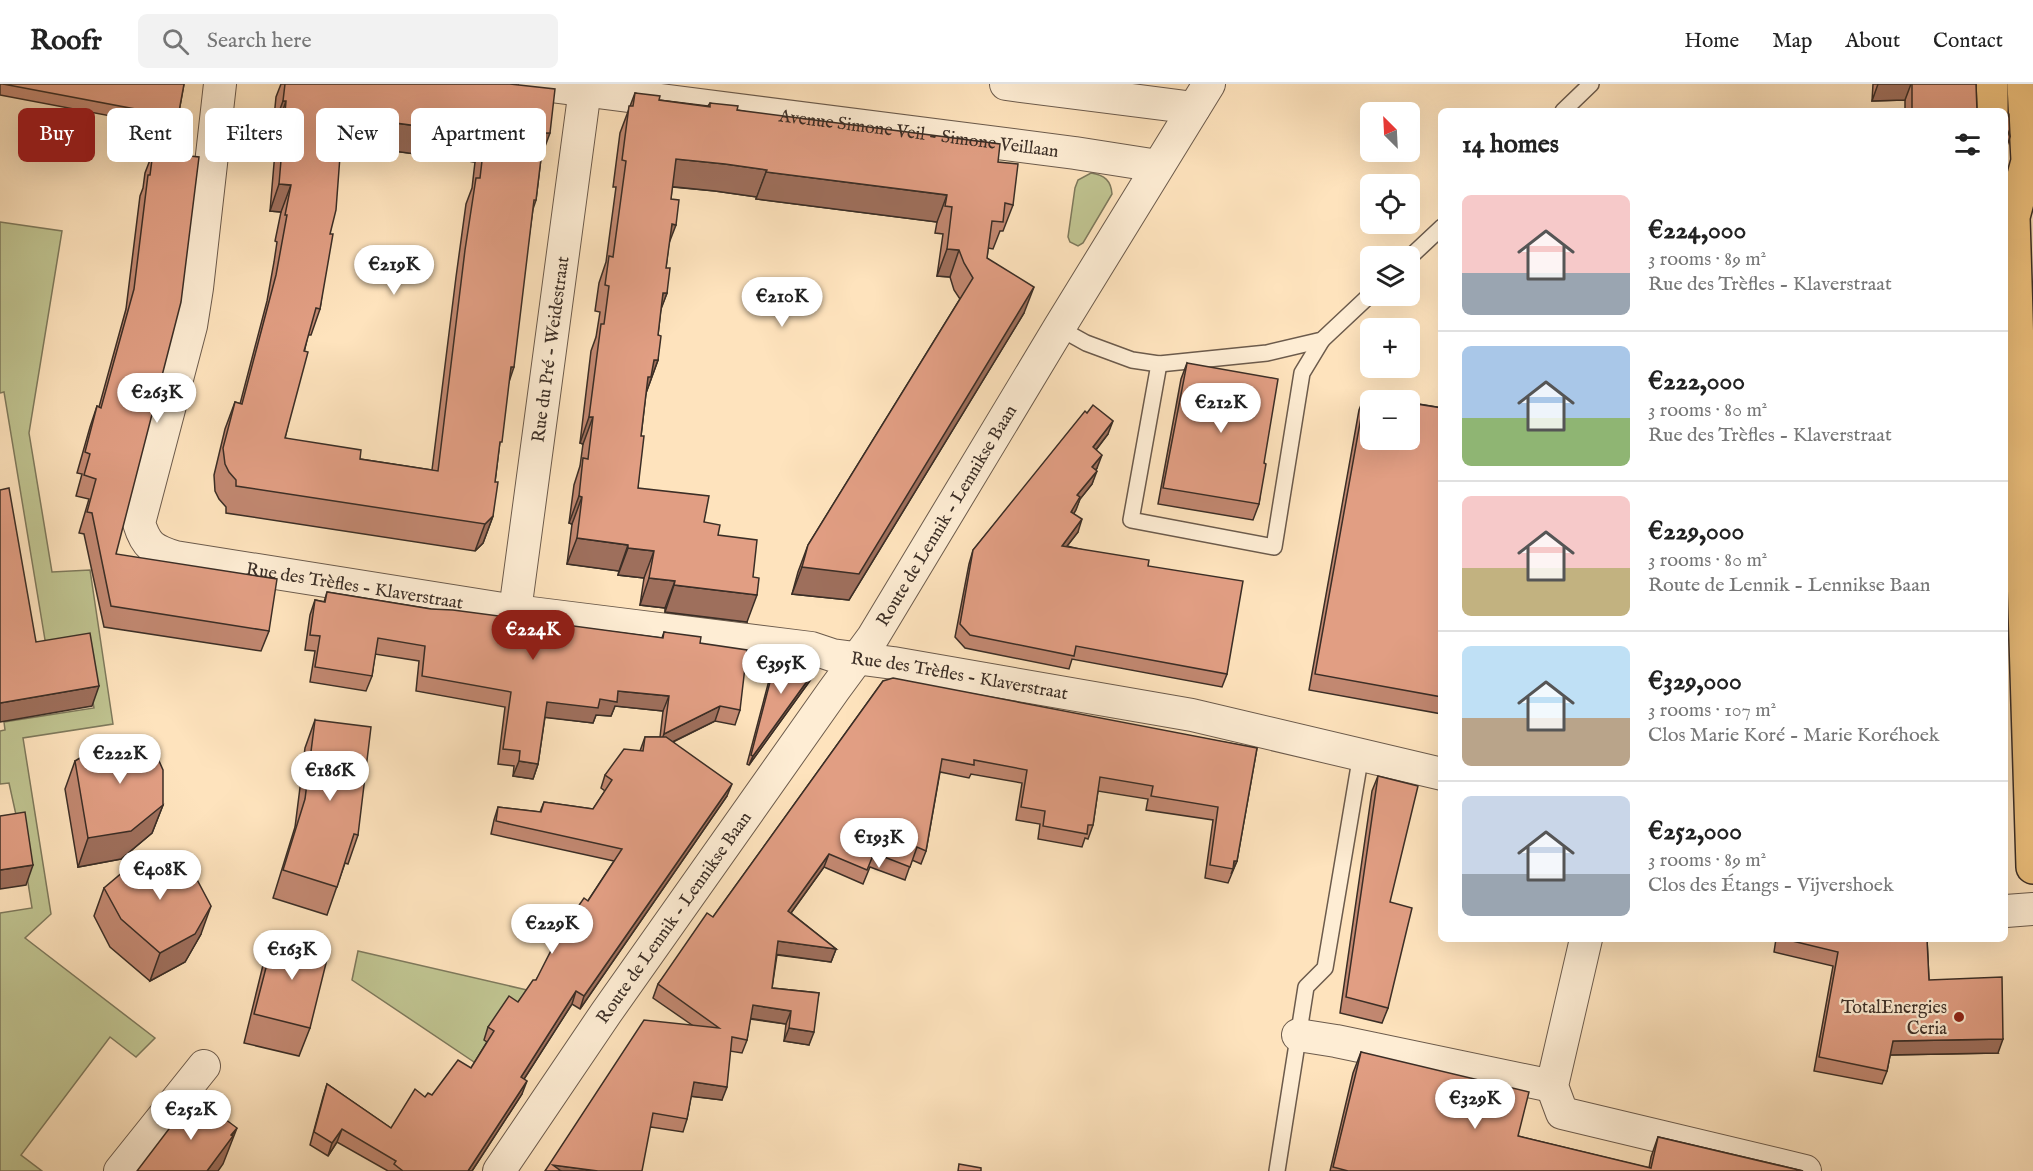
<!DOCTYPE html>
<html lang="en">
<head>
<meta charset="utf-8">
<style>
  body { margin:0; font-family:"IM FELL English",serif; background:#f2f2f2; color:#222; height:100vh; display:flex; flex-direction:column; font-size:22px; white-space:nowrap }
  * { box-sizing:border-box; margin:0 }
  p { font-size:20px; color:#767676 }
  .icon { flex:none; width:33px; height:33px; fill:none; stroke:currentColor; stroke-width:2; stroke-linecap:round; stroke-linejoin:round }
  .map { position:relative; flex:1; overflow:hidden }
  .details { position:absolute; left:1438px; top:24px; width:570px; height:834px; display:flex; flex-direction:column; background:#fff; border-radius:9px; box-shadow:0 6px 24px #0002 }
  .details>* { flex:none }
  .banner { position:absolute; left:18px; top:24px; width:570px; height:54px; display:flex; gap:12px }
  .needle { width:39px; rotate:336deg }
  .buttons { position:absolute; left:1360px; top:18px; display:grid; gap:12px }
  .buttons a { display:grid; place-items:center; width:60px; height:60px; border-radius:9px; background:#fff; box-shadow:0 6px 24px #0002; font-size:30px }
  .price { position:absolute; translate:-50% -51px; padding:0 14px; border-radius:21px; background:#fff; color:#222; font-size:20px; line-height:39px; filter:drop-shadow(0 2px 3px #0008) }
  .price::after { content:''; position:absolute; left:50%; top:36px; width:18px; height:14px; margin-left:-9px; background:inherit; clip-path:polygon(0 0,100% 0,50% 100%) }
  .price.active { background:#8f2418; color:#fff }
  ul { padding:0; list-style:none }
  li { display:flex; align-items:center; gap:18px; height:150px; padding:0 24px }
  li+li { border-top:2px solid #e0e0e0 }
  li span { display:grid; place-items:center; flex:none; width:168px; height:120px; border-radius:9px; color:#555 }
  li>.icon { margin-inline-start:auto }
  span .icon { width:72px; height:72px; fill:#fffc; stroke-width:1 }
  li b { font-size:26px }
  h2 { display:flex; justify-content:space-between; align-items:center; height:72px; padding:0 24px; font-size:26px }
  .tag { padding:0 21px; border-radius:9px; background:#fff; box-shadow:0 6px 24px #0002; font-size:21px; line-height:54px }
  .tag.active { background:#8f2418; color:#fff }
  header { display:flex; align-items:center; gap:36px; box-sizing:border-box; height:84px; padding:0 30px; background:#fff; border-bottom:2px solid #e0e0e0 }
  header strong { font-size:28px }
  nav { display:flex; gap:33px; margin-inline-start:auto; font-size:21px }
  .search { width:420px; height:54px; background:#f2f2f2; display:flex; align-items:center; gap:15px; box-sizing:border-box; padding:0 21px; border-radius:9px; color:#767676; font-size:22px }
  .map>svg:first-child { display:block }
  .green { fill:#c0c491; stroke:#7e795c; stroke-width:1.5 }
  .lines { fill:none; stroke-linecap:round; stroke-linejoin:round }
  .service-casing { stroke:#6c5b4c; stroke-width:18 }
  .minor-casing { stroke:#6c5b4c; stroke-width:34 }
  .primary-casing { stroke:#3b2e26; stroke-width:36 }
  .service { stroke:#feedd4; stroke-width:15 }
  .minor { stroke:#feedd4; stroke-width:32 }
  .primary { stroke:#efc27e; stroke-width:33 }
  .wall { fill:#c28871; stroke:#3b2e26; stroke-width:1.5; fill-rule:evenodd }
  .shaded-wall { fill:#9e6f5c; stroke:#3b2e26; stroke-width:1.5 }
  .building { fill:#e19e83; stroke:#3b2e26; stroke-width:1.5; fill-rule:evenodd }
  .poi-dot { fill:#8f2418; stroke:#feedd4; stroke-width:2 }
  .labels { text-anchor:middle; stroke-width:4.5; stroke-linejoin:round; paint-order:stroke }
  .street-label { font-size:18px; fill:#3b2e26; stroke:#feedd4 }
  .poi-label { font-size:18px; fill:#3b2e26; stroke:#feedd4; text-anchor:end }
</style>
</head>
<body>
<header>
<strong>Roofr</strong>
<div class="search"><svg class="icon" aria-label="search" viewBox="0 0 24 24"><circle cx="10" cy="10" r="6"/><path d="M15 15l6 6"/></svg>Search here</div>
<nav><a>Home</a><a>Map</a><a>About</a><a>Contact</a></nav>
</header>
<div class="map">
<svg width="2033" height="1087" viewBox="0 0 2033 1087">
  <rect width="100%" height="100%" fill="#fee3bd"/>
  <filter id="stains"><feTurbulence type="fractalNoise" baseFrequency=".00333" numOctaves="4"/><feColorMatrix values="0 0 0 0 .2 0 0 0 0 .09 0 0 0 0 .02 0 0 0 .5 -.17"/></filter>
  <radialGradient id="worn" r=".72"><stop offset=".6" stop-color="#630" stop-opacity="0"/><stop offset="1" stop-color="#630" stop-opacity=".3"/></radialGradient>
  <g class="green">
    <path d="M1091 89C1105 91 1111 97 1112 110L1083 159 1078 162 1070 158 1068 153 1075 104 1078 96Z"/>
    <path d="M0 138 62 147 29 349 52 488 90 486 113 640 23 654 51 830 25 854 155 954 136 973 110 953 21 1071 42 1087H0V829L32 824 20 749 9 699 0 700V647L5 646 4 638 94 624 84 568 48 574 4 308 0 309Z"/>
    <path d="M358 867 527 906 480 982 352 896Z"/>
  </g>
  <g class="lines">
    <defs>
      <g id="service">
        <path d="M1563 27 1591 0"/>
        <path d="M1410 173 1442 143"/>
        <path d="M1059 244 1086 259 1132 276 1159 280 1267 269 1322 256 1371 210"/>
        <path d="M1159 280 1131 436 1274 463 1302 289 1322 256"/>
        <path d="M1277 1087 1306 903 1325 884 1361 670"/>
      </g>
      <g id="minor">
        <path id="s1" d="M220 0 197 204 191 242 139 439C146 462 153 466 175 473L515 527 811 564 832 571 893 579 1192 631 1442 690"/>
        <path id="s2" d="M535 0 1075 69 1158 82"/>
        <path d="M1006 0 1194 24"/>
        <path id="s3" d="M515 527 585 5"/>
        <path d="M2006 827 2033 825"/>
        <path d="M1586 855 1552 1002 1562 1029 1805 1087"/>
        <path d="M1298 951 1336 957 1552 1002"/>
        <path d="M120 1087 204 982"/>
        <path id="s4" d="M499 1087 606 929 834 606 873 553 1059 244 1209 0"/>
      </g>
      <g id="primary">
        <path d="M1991 0V27"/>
        <path d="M2024 0 2028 77 2013 133 2033 783"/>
      </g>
    </defs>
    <use href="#service" class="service-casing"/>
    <use href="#minor" class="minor-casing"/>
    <use href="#primary" class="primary-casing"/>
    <use href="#service" class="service"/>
    <use href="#minor" class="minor"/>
    <use href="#primary" class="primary"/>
  </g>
  <g class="wall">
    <path d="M0 0H184L178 33 174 44 0 11Z"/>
    <path d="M281 0H510L541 74 536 116 533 125 499 365 495 398 493 432 483 459 475 467 226 429V423L219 415 215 407 214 391 225 345 235 318 240 320 267 217 274 178 277 158 275 157 281 128 270 127 277 44H273L276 13ZM341 60 475 78 472 104 466 120 456 193 432 386 360 375 285 354 308 251H311L320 225 330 150Z"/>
    <path d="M1873 0H1976L1977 27H1905V16L1872 17Z"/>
    <path d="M635 9 659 16 708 22 710 19 737 26 998 78 1013 121 1003 147H1000L993 165 988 164 987 174 1024 229 849 516 792 510 798 488 808 461 960 215 954 206 950 193 937 192 943 150 935 149 937 138 756 115 757 113 715 107 672 103 671 115 669 158 666 184 667 209 661 224 658 251V276L646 309 641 352 638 404 704 438 718 451 747 538 665 528V524L640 521 644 494 618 491 619 487 567 480 572 440 569 439 574 401 580 382 583 360 580 359 591 267 596 253 600 228 595 227 599 199 606 178 616 103H613L620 49Z"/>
    <path d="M2006 35 2010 53 2008 59 2006 52Z"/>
    <path d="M153 68 116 470 269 547 261 567 104 543 84 450 79 449 89 415 76 412 82 390 77 389 90 343 97 322 99 323 126 225 140 112 143 104 145 89Z"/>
    <path d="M1187 279 1264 379 1259 420 1253 436 1158 420 1181 295Z"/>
    <path d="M1365 311 1442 324V630L1309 606 1359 326Z"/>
    <path d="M1087 329 1108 350 1096 366 1097 384 1096 386 1092 400 1080 415 1074 429 1078 448 1067 462 1148 482 1227 590 1222 603 1072 575 1069 585 965 564 955 553 969 480 973 466Z"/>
    <path d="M327 508 431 525 662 554 664 548 700 559 740 626 735 641 715 637 673 658 727 712 580 925 572 920 524 995 522 1010 472 1087H388L337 1058 328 1072 310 1061 323 1013 327 1000 391 1044 425 1013 432 1011 471 984 487 958 484 956 488 943 518 918 536 896 614 777 491 750 494 736 498 723 540 728 544 718 593 725 605 707 601 704 605 691 640 667 645 653H660L663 627 615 622 611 632 596 631 593 639 545 633 538 680 533 695 513 692 514 682 498 680 505 623 416 607 419 577 375 570 372 592 366 607 310 598 315 567 305 566 310 531 315 516 324 518Z"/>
    <path d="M776 575 814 591 749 681 747 680 772 585Z"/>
    <path d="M883 597 1257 664 1237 777 1228 799 1205 794 1213 736 1146 726 1148 715 1098 707 1093 741 1088 755 1085 754 1082 763 1038 755 1040 740 1016 736 1022 699 971 690 969 694 940 688 926 767 921 780 912 776 905 796 870 783 863 800 824 783 791 829 836 865 831 878 777 871 772 904 819 909 809 961 784 957 786 940 750 935 747 956 742 969 730 967 722 1016 691 1012 687 1035 683 1048 651 1043 545 1087 692 941 653 914 658 900 713 833Z"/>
    <path d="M315 636 358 751 348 780 345 779 327 831 273 814 295 743 305 664Z"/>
    <path d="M75 677 163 721 152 749 121 775 78 783 65 705Z"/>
    <path d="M1378 692 1390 818 1388 924 1382 939 1340 929 1372 707Z"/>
    <path d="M104 804 201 850 185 878 150 897 110 863 94 832Z"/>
    <path d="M275 849 310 944 299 972 244 959 264 877Z"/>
    <path d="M1776 855H1927L1929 896 1998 969 1890 971 1887 987 1882 1000 1814 987 1833 882 1774 868Z"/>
    <path d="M1361 968 1518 1052 1649 1084 1651 1073 1658 1053 1803 1087H1330L1353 989Z"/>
  </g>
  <g class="shaded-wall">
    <path d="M1878 0H1911L1905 16 1872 17Z"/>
    <path d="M283 17H286L277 44H273Z"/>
    <path d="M343 32 485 51 475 78 334 59Z"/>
    <path d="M544 49H550L540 76Z"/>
    <path d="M676 75 725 80 767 86 757 113 715 107 666 102Z"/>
    <path d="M766 88 947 111 937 138 756 115Z"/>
    <path d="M279 100 291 101 281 128 270 127Z"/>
    <path d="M672 140 676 141 666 167Z"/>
    <path d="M947 165 959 166 950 193 937 192Z"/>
    <path d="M1034 203 1024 229 849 516 792 510 802 483Z"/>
    <path d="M663 209H667L657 236Z"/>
    <path d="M654 276H658L642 320H638Z"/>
    <path d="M511 283H514L505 310Z"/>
    <path d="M589 333H593L583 360 580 359Z"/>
    <path d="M1113 337 1108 350 1088 376 1093 363Z"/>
    <path d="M1102 371 1097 384 1087 396 1092 383Z"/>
    <path d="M1097 387 1092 400 1080 415 1076 426 1067 441 1077 411Z"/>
    <path d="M579 412 582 413 572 440 569 439Z"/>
    <path d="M493 432 483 459 475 467 485 440Z"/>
    <path d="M1082 435 1078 448 1057 475 1062 462Z"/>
    <path d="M577 454 628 461 619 487 567 480Z"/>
    <path d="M628 464 654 467 644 494 618 491Z"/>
    <path d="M649 494 675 497 665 524 640 521Z"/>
    <path d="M674 501 757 511 747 538 665 528Z"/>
    <path d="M818 582 814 591 749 681 753 672Z"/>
    <path d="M99 602 92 622 0 638V619Z"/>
    <path d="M618 607 669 612 663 627 615 622 611 632 596 631 593 639 542 633 547 618 600 615Z"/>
    <path d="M720 622 715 637 658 665 664 650Z"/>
    <path d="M519 677 538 680 533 695 513 692Z"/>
    <path d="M732 700 727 712 580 925 584 912Z"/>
    <path d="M163 721 152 749 121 775 78 783 88 754Z"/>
    <path d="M829 770 824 783 783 840 788 827Z"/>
    <path d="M1234 777H1237L1231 790 1233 785Z"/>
    <path d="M33 781 26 801 0 805V786Z"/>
    <path d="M211 822 201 850 185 878 150 897 160 869Z"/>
    <path d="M778 857 836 865 831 878 774 870Z"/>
    <path d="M576 907 572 920 517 1006 521 993Z"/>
    <path d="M753 921 791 927 786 940 748 934Z"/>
    <path d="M789 944 814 948 809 961 784 957Z"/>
    <path d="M2003 955 1998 969 1888 971 1893 957Z"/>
    <path d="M527 997 522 1010 472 1087H468Z"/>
    <path d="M694 998 727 1003 722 1016 689 1012Z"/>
    <path d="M237 1044 223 1080 218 1087H207Z"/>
    <path d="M342 1045 337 1058 328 1072 332 1059Z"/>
    <path d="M553 1081 598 1087H550Z"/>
  </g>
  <g class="building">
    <path d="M3 0H184L178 33Z"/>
    <path d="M285 0H510L555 5 550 49H544L543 58 536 116H534L514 283H511L502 358H500L495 398H498L493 432 485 440 236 402V396L229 388 225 380 223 364 235 318 242 320 276 191 287 131H285L291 101 279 100 286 17H283ZM343 32 485 51 480 94H476L465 166 438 387 360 375 361 366 285 354 308 268 304 267 316 224 320 225 333 150H330L336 126Z"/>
    <path d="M1912 0H1976L1977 27H1912Z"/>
    <path d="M635 9 660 12 659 16 710 23V19L738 22 737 26 1000 60 998 78 1018 80 1013 121 1005 119 1003 138 992 137 987 174 1034 203 859 490 802 483 808 461 973 194 964 179 959 166 947 165 952 123 945 122 947 111 766 88 767 86 725 80 676 75 671 115 679 116 676 141 672 140 666 184H670L667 209H663L658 251 661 252 658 276H654L651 293H648L641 352H644L638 404 709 412 704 438 720 441 718 451 757 456 753 493 759 494 757 511 674 501 675 497 649 494 654 467 628 464V461L577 454 582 413 579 412 583 374 588 375 593 333H589L601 240H604L609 202 605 201 609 172 613 173 626 77 622 76 629 22H633Z"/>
    <path d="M2009 31 2010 53 2006 42V35Z"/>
    <path d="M153 68 199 73 181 218 116 470 277 495 269 547 111 522 92 429 87 428 96 395 84 391 90 370 85 368 97 322 101 324 134 205 148 91H150Z"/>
    <path d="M1187 279 1278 295 1264 379 1266 380 1259 420 1163 404Z"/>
    <path d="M1365 311 1398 316H1371V356H1410V319L1442 324V613L1315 590Z"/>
    <path d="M1093 321 1113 337 1093 363 1102 371 1092 383 1097 387 1077 411 1080 413 1071 428 1082 435 1062 462 1149 476 1148 482 1243 497 1227 590 1076 562 1074 572 970 551 960 540 973 466 1085 327 1087 329Z"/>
    <path d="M9 404 36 558 90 549 99 602 0 619V406Z"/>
    <path d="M327 508 431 525 453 526 663 554 664 548 701 553 700 559 747 566 740 626 720 622 664 650 669 612 618 607 617 618 600 615 598 624 547 618 538 680 519 677 520 667 503 665 511 608 422 592 425 562 378 554 372 592 315 583 320 552 310 551 315 516 325 518Z"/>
    <path d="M776 575 818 582 753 672 751 671Z"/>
    <path d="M893 594 1257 664 1237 777H1234L1233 785 1210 781 1218 723 1151 712 1153 702 1100 693 1093 741H1088L1087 750 1043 742 1045 727 1021 723 1027 686 974 676V681L942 675 926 767 917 763 910 783 874 769 867 786 829 770 788 827 836 865 778 857 772 904 819 909 814 948 789 944 791 927 753 921 747 956 732 953 727 1003 694 998 687 1035 653 1029 642 1087H598L553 1081 561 1087H545L644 936 719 944 658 900 707 829 713 833 883 597Z"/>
    <path d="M315 636 371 643 358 751 354 750 337 803 283 786 305 715Z"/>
    <path d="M116 652 149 654 163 686V721L131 747 88 754 75 677Z"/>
    <path d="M645 653H666L732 700 584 912 576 907 521 993 527 997 468 1087H403L394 1080 396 1077 342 1045 332 1059 314 1048 327 1000 391 1044 415 1005 425 1013 428 1009 432 1011 458 976 471 984 494 947 488 943 509 912 518 918 533 896H536L561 847 584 814 588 817 622 765 496 737 498 723 541 728 544 718 593 725 612 696 605 691 624 665 643 667Z"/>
    <path d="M1378 692 1418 702 1390 818 1412 824 1388 924 1346 913Z"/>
    <path d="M25 728 33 781 0 786V732Z"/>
    <path d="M178 771 195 792 211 822 195 850 160 869 121 835 104 804 136 777Z"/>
    <path d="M275 849 330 863 310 944 254 930Z"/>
    <path d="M1784 855H1927L1929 896 2002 893 2003 955 1893 957 1887 987 1819 973 1838 868Z"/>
    <path d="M1361 968 1529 1008 1518 1052 1651 1084 1658 1053 1803 1087H1348L1333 1083Z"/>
    <path d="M194 1012 237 1044 231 1051 233 1052 207 1087H137Z"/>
    <path d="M959 1080 981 1084V1087H958Z"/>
  </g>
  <circle class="poi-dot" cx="1959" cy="933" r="6"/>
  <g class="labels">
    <g class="street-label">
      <text dy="6" stroke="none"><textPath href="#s2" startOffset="387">Avenue Simone Veil - Simone Veillaan</textPath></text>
      <text dy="6" stroke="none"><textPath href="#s3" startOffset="264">Rue du Pré - Weidestraat</textPath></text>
      <text dy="6" stroke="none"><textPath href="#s4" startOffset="794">Route de Lennik - Lennikse Baan</textPath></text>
      <text dy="6" stroke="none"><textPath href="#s1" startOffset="682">Rue des Trèfles - Klaverstraat</textPath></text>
      <text dy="6" stroke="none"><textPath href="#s1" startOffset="1294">Rue des Trèfles - Klaverstraat</textPath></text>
      <text dy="6" stroke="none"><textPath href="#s4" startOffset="308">Route de Lennik - Lennikse Baan</textPath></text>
    </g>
    <g class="poi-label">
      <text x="1947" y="929">TotalEnergies<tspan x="1947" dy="21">Ceria</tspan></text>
    </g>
  </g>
  <rect width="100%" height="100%" filter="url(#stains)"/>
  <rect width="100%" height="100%" fill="url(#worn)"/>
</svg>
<div class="buttons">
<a><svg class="needle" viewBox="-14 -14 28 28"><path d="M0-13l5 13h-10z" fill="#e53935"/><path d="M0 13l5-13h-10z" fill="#767676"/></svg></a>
<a><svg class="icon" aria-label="locate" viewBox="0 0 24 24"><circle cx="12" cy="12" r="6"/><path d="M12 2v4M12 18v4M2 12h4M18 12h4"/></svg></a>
<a><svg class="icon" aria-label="layers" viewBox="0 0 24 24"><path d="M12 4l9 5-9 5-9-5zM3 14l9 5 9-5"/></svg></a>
<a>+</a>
<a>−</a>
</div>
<b class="price" style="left:394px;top:212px">€219K</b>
<b class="price" style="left:782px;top:244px">€210K</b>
<b class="price" style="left:157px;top:340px">€263K</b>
<b class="price" style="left:1221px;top:350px">€212K</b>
<b class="price active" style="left:533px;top:577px">€224K</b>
<b class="price" style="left:781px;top:611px">€395K</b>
<b class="price" style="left:120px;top:701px">€222K</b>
<b class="price" style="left:330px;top:718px">€186K</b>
<b class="price" style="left:879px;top:785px">€193K</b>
<b class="price" style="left:160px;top:817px">€408K</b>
<b class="price" style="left:552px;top:871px">€229K</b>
<b class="price" style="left:292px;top:897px">€163K</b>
<b class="price" style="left:1475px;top:1046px">€329K</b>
<b class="price" style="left:191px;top:1057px">€252K</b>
<div class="banner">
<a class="tag active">Buy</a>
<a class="tag">Rent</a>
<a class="tag">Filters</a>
<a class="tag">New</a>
<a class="tag">Apartment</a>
</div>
<section class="details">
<h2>14 homes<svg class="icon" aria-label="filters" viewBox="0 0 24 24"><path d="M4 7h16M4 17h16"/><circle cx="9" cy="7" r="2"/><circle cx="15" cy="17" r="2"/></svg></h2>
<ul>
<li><span style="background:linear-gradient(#f6c9c9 65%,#9aa5b1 0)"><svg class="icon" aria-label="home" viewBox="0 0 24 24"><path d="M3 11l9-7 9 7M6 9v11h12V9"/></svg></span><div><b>€224,000</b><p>3 rooms · 89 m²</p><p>Rue des Trèfles - Klaverstraat</p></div></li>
<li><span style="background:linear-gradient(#a9c7e8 60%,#8fb573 0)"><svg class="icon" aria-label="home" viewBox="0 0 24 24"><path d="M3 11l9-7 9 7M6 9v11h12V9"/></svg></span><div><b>€222,000</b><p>3 rooms · 80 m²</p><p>Rue des Trèfles - Klaverstraat</p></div></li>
<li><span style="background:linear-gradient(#f6c9c9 60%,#c2b280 0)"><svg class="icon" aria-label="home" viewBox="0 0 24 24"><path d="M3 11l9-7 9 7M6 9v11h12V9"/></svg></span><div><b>€229,000</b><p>3 rooms · 80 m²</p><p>Route de Lennik - Lennikse Baan</p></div></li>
<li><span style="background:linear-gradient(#bfe0f5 60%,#b9a48a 0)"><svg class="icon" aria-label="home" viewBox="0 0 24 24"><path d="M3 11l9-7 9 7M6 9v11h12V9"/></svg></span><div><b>€329,000</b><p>3 rooms · 107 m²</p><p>Clos Marie Koré - Marie Koréhoek</p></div></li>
<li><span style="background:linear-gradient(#c9d6e8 65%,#9aa5b1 0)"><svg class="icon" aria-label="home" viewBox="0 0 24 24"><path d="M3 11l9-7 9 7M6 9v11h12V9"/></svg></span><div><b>€252,000</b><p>3 rooms · 89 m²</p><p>Clos des Étangs - Vijvershoek</p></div></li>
</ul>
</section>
</div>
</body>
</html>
